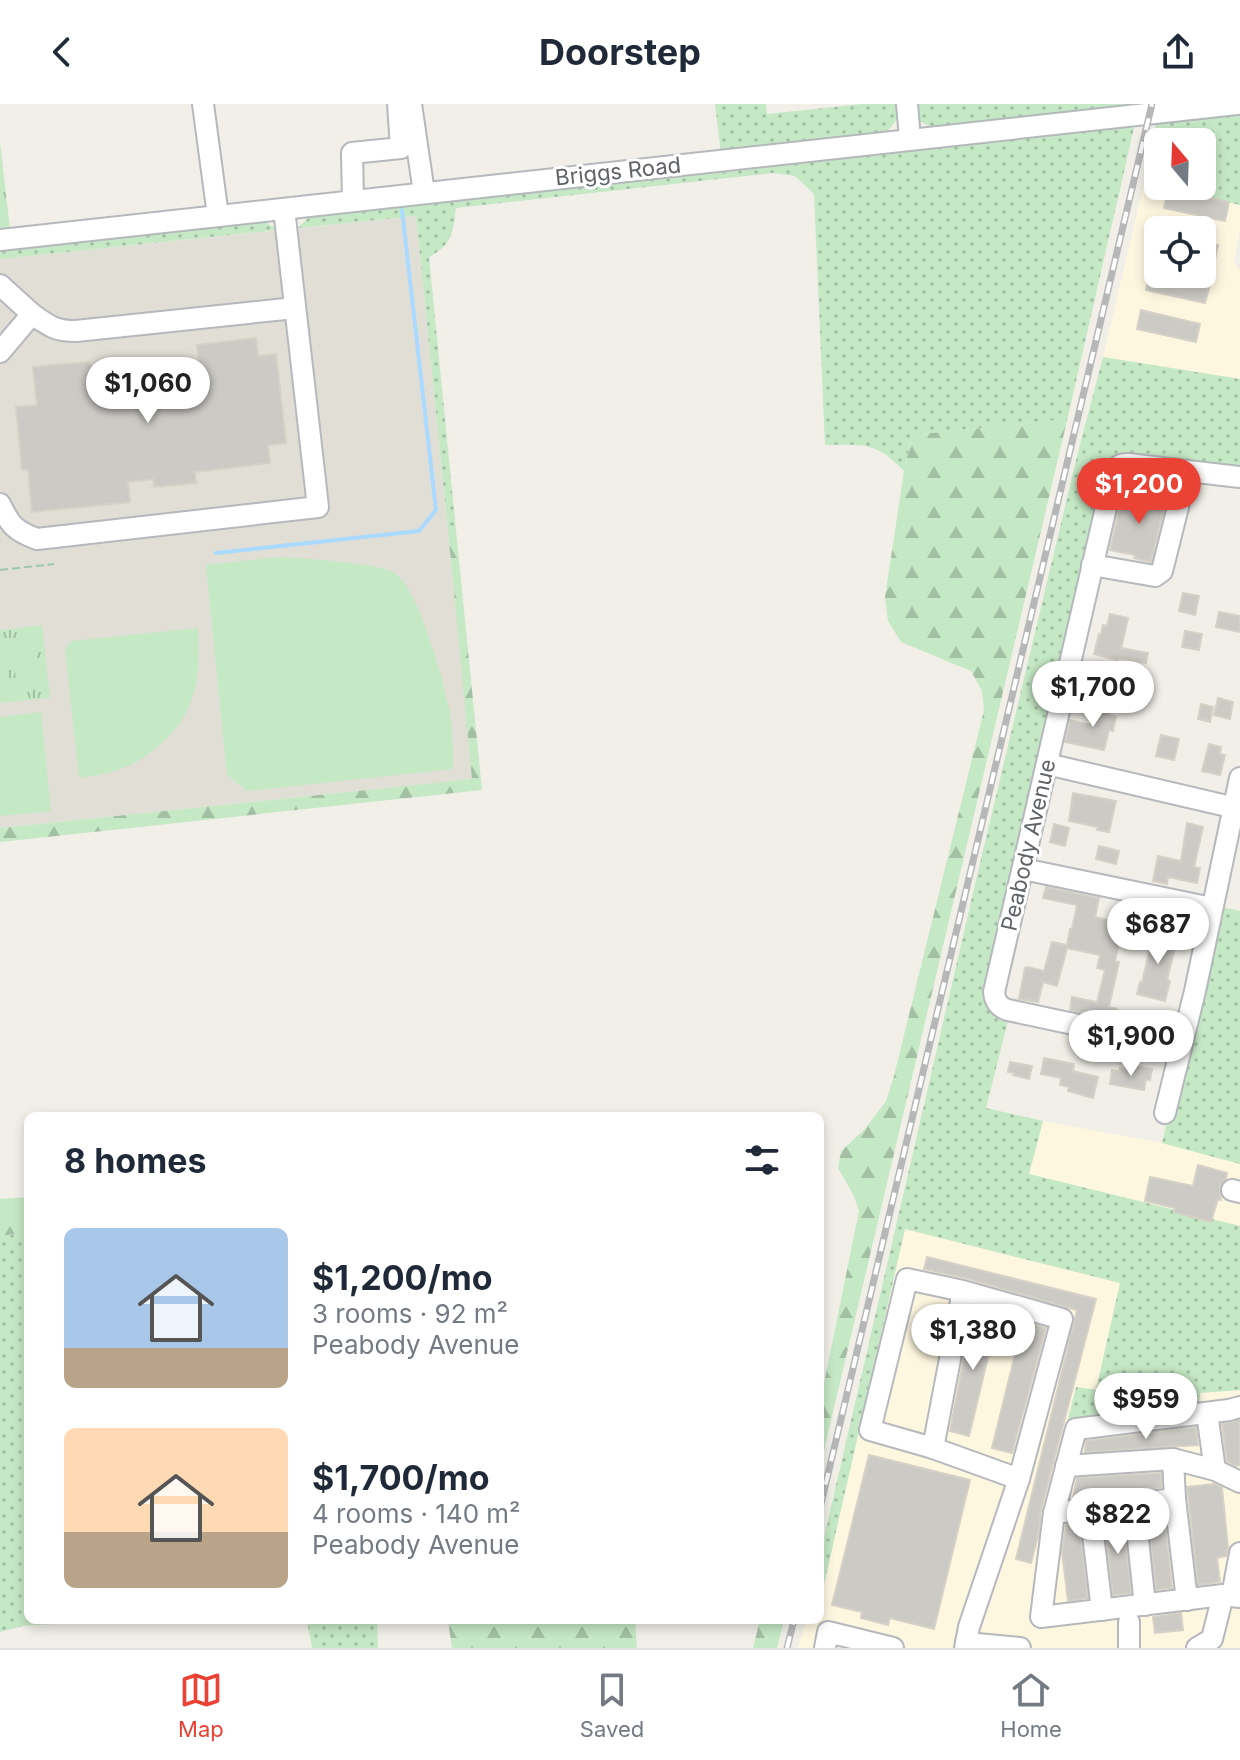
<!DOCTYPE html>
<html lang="en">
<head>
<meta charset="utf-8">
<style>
  body { margin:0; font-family:Inter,sans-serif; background:#f6f6f7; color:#1f2937; height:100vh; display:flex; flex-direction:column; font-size:30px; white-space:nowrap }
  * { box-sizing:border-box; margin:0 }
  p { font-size:26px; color:#747a83 }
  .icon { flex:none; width:44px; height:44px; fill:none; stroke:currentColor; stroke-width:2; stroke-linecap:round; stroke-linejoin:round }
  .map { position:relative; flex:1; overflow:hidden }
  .drawer { position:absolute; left:24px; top:1008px; width:800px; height:512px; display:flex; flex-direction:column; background:#fff; border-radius:12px; box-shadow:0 4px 12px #0003 }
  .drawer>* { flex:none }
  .needle { width:52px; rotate:341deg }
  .fabs { position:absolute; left:1144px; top:24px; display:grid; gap:16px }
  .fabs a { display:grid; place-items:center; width:72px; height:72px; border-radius:12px; background:#fff; box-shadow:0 4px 12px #0003; font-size:40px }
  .price { position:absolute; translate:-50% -68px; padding:0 18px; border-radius:28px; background:#fff; color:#222; font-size:26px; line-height:52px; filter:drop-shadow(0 2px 4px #0008) }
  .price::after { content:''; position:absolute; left:50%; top:48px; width:24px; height:18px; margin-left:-12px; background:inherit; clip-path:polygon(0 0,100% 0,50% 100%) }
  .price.active { background:#ea4335; color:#fff }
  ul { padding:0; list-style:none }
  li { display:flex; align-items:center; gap:24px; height:200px; padding:0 40px }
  li span { display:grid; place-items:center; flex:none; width:224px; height:160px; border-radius:12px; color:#555 }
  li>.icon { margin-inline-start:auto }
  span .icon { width:96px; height:96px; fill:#fffc; stroke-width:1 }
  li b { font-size:34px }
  h2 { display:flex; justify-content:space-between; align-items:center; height:96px; padding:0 40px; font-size:34px }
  header { display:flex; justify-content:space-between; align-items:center; height:104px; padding:0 40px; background:#fff; font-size:36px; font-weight:700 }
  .tabs { display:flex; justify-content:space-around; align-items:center; height:112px; border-top:2px solid #e0e1e3; background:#fff; font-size:22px; color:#747a83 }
  .tabs a { display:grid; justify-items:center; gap:4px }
  .tabs .active { color:#ea4335 }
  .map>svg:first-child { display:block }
  .commercial { fill:#fef7e0; fill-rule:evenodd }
  .education { fill:#e1ded6 }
  .grass { fill:url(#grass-dots); fill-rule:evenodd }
  .forest { fill:url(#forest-firs) }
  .park { fill:url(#park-tufts) }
  .pitch { fill:#c5e8c5 }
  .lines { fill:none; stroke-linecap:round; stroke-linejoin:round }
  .stream { stroke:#aadaff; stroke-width:4 }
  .building { fill:#cccac5; stroke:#d6d1c6; stroke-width:2 }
  .minor-casing { stroke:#b5b8bc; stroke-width:24 }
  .path { stroke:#9cc7a9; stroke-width:2; stroke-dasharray:8 4; stroke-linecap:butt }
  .minor { stroke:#fff; stroke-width:20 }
  .rail-casing { stroke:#b6b7b8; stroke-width:7 }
  .rail { stroke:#fff; stroke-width:4; stroke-dasharray:12; stroke-linecap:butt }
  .labels { text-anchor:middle; stroke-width:6; stroke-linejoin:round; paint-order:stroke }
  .street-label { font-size:22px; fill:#5f6368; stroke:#fff }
</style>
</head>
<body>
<header><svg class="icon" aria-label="back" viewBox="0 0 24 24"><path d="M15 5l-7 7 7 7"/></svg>Doorstep<svg class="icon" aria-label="share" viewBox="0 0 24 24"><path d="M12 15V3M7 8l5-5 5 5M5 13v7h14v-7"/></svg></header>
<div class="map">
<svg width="1240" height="1544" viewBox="0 0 1240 1544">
  <defs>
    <pattern id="grass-dots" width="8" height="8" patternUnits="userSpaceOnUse" patternTransform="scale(2)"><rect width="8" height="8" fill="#c5e8c5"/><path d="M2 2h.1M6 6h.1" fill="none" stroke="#a3c0a4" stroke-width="1.8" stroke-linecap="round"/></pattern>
    <pattern id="forest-firs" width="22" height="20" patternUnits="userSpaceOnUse" patternTransform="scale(2)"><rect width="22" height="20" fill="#c5e8c5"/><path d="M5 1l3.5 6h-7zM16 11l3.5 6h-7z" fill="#a3c0a4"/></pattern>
    <pattern id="park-tufts" width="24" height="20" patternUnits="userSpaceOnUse" patternTransform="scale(2)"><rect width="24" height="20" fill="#c5e8c5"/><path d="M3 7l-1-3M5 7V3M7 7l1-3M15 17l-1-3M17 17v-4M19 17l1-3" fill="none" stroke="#a3c0a4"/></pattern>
  </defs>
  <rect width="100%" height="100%" fill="#f1efe8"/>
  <g class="commercial">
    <path d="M1144 80 1240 101V126L1234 156 1240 168V275L1103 253ZM1158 126H1202V170H1158Z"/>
    <path d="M1043 1017 1162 1039 1240 1060V1122L1029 1070Z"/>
    <path d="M905 1125 1120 1179 1096 1286 1076 1283 1068 1319 1199 1302V1289L1240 1286V1544H798L806 1516H820V1498Z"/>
  </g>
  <path class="education" d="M416 112 473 675 0 724V155Z"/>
  <g class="grass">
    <path d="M715 0H766L767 10 862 0H898L899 13 886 29 721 49Z"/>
    <path d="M914 0H1139L932 23 914 15Z"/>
    <path d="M1240 8V101L1144 80 1157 15ZM1158 38H1202V82H1158Z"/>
    <path d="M1132 18 1134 24 1066 321 1059 316 912 331 904 367C875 337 864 341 825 341L814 90 795 72 773 69 456 104C453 129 452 141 429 153L456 426 448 427 416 112 298 124 315 107Z"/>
    <path d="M256 112 278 126 0 155V141Z"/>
    <path d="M1103 253 1240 275V365L1115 352 1109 357 990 880 1009 913 986 1004 1043 1017 1029 1070 1240 1122V1286L1200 1289 1199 1303 1067 1319 1076 1283 1096 1286 1120 1179 905 1125 820 1498V1454L828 1416 976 776 1078 348Z"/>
    <path d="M1217 802 1240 807V1060L1162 1039Z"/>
    <path d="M28 1128V1516H108L23 1522 0 1528V1132Z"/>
    <path d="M307 1516H377L378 1544H312Z"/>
  </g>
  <g class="forest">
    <path d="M1059 316 1066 321 820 1363V1299L859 1107 853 1090 838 1064 841 1047 865 1025 886 997 894 972 984 606 982 587 971 567 901 538 888 517 885 493 904 367 912 331Z"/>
    <path d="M456 426 482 686 0 738V724L472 675 448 427Z"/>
    <path d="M28 1093V1128L0 1132V1095Z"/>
    <path d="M448 1516H635L637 1544H452Z"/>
    <path d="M760 1516H784L777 1544H753Z"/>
  </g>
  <g class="park">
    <path d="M0 38 10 125 0 126Z"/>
    <path d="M42 521 50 594 0 599V526Z"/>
  </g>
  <g class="pitch">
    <path d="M279 453C308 454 336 457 365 461 375 463 386 464 394 469 418 481 445 582 450 609 453 628 453 646 453 665L247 687 227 671 206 461Z"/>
    <path d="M198 524C199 548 200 574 191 597 181 627 150 654 121 665 107 670 93 672 79 674L65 546 71 537Z"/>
    <path d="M34 534 39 582 17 584 12 537Z"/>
    <path d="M0 538H4L10 585 0 586Z"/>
    <path d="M41 608 51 707 0 712V613Z"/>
  </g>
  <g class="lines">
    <path class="stream" d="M216 449 419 427 436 406 402 106"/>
  </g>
  <g class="building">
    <path d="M1168 85 1229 98 1225 117 1164 104Z"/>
    <path d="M1202 138 1218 141 1214 160 1202 157Z"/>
    <path d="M1150 167 1210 181 1205 199 1146 186Z"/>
    <path d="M1141 206 1200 220 1196 238 1137 225Z"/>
    <path d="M256 234 258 252 276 250 286 339 268 341 270 359 195 368 196 379 154 383 153 375 128 378 130 398 32 408 28 365 22 366 16 303 37 301 33 263 88 258 110 277 139 273 138 264 199 257 197 241Z"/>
    <path d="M1158 386 1168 388 1151 458 1134 454 1135 451 1110 446 1122 393 1150 399 1152 388 1158 389Z"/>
    <path d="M1183 489 1199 492 1195 511 1179 507Z"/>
    <path d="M1219 508 1240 512V528L1216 523Z"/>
    <path d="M1110 510 1128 514 1121 544 1148 549 1146 559 1119 554 1118 556 1094 550 1099 530 1101 531 1103 521 1107 522Z"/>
    <path d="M1185 527 1202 530 1199 546 1182 543Z"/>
    <path d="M1082 567 1095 571 1091 586 1078 583Z"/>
    <path d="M1218 594 1233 598 1230 615 1214 611Z"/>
    <path d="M1094 598 1111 601 1109 611 1116 613 1113 627 1109 626 1104 646 1065 638 1070 616 1090 621Z"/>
    <path d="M1201 600 1213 603 1210 618 1198 615Z"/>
    <path d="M1161 631 1179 635 1174 656 1156 652Z"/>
    <path d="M1209 640 1221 643 1220 650 1225 651 1220 671 1202 667Z"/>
    <path d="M1073 689 1116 697 1109 728 1097 726 1098 723 1069 717Z"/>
    <path d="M1187 719 1203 723 1194 763 1200 764 1197 779 1168 773 1167 780 1153 777 1158 752 1181 757Z"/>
    <path d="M1054 720 1069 724 1065 742 1050 738Z"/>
    <path d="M1099 742 1119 747 1116 760 1096 755Z"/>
    <path d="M1046 783 1099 794 1095 813 1124 820 1115 857 1119 858 1109 903 1117 905 1115 915 1070 906 1072 893 1097 898 1105 866 1097 864 1100 851 1067 844 1057 882 1043 878 1038 898 1019 895 1025 864 1027 863 1044 867 1052 838 1067 841 1070 825H1072L1077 801 1043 794Z"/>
    <path d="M1154 826 1174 830 1173 834 1177 835 1167 876 1170 877 1165 897 1137 890 1140 878 1142 879Z"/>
    <path d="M1044 954 1074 960 1073 967 1098 973 1093 994 1068 987 1069 983 1060 981 1061 974 1041 970Z"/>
    <path d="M1010 958 1032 962 1029 975 1013 971 1014 969 1008 968Z"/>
    <path d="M1134 962 1152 965 1150 976 1146 975 1144 986 1110 980 1112 966 1119 967 1120 964 1133 966Z"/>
    <path d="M1198 1061 1227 1069 1226 1075 1220 1082 1221 1096 1218 1095 1211 1118 1174 1108 1175 1104 1145 1097 1150 1073 1193 1082Z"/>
    <path d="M927 1153 1096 1195 1041 1406 1039 1428 1031 1459 1016 1455 1077 1206 966 1174 924 1165Z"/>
    <path d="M975 1207 998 1212 969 1332 950 1327 964 1253Z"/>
    <path d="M1023 1218 1046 1224 1012 1349 992 1344Z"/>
    <path d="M1240 1316V1361L1236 1362 1227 1357 1222 1320Z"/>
    <path d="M1196 1323 1198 1341 1085 1348 1086 1337Z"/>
    <path d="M869 1351 970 1376 934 1525 890 1514 888 1521 861 1514 862 1508 832 1501Z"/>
    <path d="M1161 1369V1383L1073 1394 1077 1374Z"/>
    <path d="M1214 1380 1222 1384 1228 1444 1226 1452 1217 1454 1220 1478 1198 1481 1187 1383Z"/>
    <path d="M1164 1409 1172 1484 1156 1486 1148 1411Z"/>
    <path d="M1123 1414 1131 1489 1113 1491 1104 1416Z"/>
    <path d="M1079 1419 1088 1494 1068 1497 1062 1448 1066 1421Z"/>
    <path d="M1181 1509 1183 1526 1155 1529 1153 1513Z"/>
  </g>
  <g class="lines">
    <defs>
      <g id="minor">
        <path d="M203 0 218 112"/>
        <path d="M411 0 424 89"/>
        <path d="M907 0 910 35"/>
        <path d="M353 97 352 49 401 44 398 0"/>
        <path d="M0 136 1237 0"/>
        <path d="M0 181 32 210 0 248"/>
        <path d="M32 210C49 222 55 227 76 227L295 204"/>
        <path d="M0 400C10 421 15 427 37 435L318 403 284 105"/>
        <path d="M1092 461 1155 472 1162 467 1187 367"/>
        <path d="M1047 660 1240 705"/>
        <path d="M1023 765 1212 804"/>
        <path d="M1181 943 1008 906C999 903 995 898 994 888L1114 369C1117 362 1120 360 1128 360L1240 373"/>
        <path d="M1165 1009 1195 887 1240 674"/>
        <path d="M1232 1086 1240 1088"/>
        <path d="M963 1187 933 1344 870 1326 907 1175 963 1187 1062 1215 1019 1375 969 1523 965 1544"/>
        <path d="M1240 1303 1229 1306 1076 1325 1054 1409 1041 1513 1223 1491 1240 1493"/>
        <path d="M1207 1309 1215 1366"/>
        <path d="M933 1344 1019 1375"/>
        <path d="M1173 1355 1175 1395"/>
        <path d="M1066 1362 1173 1355 1215 1366 1240 1378"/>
        <path d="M1134 1399 1145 1501"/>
        <path d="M1090 1405 1102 1506"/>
        <path d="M1054 1409 1175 1395 1187 1496"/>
        <path d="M1232 1492 1240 1449"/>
        <path d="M1129 1518V1544"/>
        <path d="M966 1539 1020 1544"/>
        <path d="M825 1544 828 1528 893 1544"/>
        <path d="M1197 1544 1212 1535 1223 1491"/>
      </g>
    </defs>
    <use href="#minor" class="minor-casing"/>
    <path class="path" d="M0 466 54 460"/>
    <use href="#minor" class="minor"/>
    <defs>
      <g id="rail">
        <path d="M820 1404 1152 0"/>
        <path d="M787 1544 794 1516"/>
      </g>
    </defs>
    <use href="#rail" class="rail-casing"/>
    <use href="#rail" class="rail"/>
  </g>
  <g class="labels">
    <g class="street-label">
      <text transform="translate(618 67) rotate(-6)" y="8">Briggs Road</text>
      <text transform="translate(1028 741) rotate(-77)" y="8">Peabody Avenue</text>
    </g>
  </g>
</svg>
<div class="fabs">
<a><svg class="needle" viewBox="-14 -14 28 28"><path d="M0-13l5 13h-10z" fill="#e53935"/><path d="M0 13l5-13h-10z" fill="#747a83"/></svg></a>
<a><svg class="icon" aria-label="locate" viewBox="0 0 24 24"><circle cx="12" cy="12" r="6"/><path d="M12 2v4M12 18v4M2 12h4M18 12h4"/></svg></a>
</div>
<b class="price" style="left:148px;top:321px">$1,060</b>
<b class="price active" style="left:1139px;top:422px">$1,200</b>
<b class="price" style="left:1093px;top:625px">$1,700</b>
<b class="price" style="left:1158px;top:862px">$687</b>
<b class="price" style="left:1131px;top:974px">$1,900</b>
<b class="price" style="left:973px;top:1268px">$1,380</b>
<b class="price" style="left:1146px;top:1337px">$959</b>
<b class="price" style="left:1118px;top:1452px">$822</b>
<section class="drawer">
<h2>8 homes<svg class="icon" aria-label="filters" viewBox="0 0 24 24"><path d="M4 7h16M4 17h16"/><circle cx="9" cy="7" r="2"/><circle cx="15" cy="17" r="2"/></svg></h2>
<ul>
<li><span style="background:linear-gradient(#a9c7e8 75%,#b9a48a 0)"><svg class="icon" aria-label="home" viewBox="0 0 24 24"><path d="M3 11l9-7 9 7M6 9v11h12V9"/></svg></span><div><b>$1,200/mo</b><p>3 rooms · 92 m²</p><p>Peabody Avenue</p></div></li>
<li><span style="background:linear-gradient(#ffd9b3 65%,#b9a48a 0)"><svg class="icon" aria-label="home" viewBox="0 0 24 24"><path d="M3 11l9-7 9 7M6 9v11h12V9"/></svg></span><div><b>$1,700/mo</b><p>4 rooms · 140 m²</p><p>Peabody Avenue</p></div></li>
</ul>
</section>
</div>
<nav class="tabs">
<a class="active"><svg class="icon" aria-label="map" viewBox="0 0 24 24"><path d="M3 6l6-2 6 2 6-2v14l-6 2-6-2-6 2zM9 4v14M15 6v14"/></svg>Map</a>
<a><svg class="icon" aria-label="saved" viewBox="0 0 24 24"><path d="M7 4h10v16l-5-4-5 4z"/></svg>Saved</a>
<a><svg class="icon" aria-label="home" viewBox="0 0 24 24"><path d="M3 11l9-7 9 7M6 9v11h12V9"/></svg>Home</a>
</nav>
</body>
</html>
